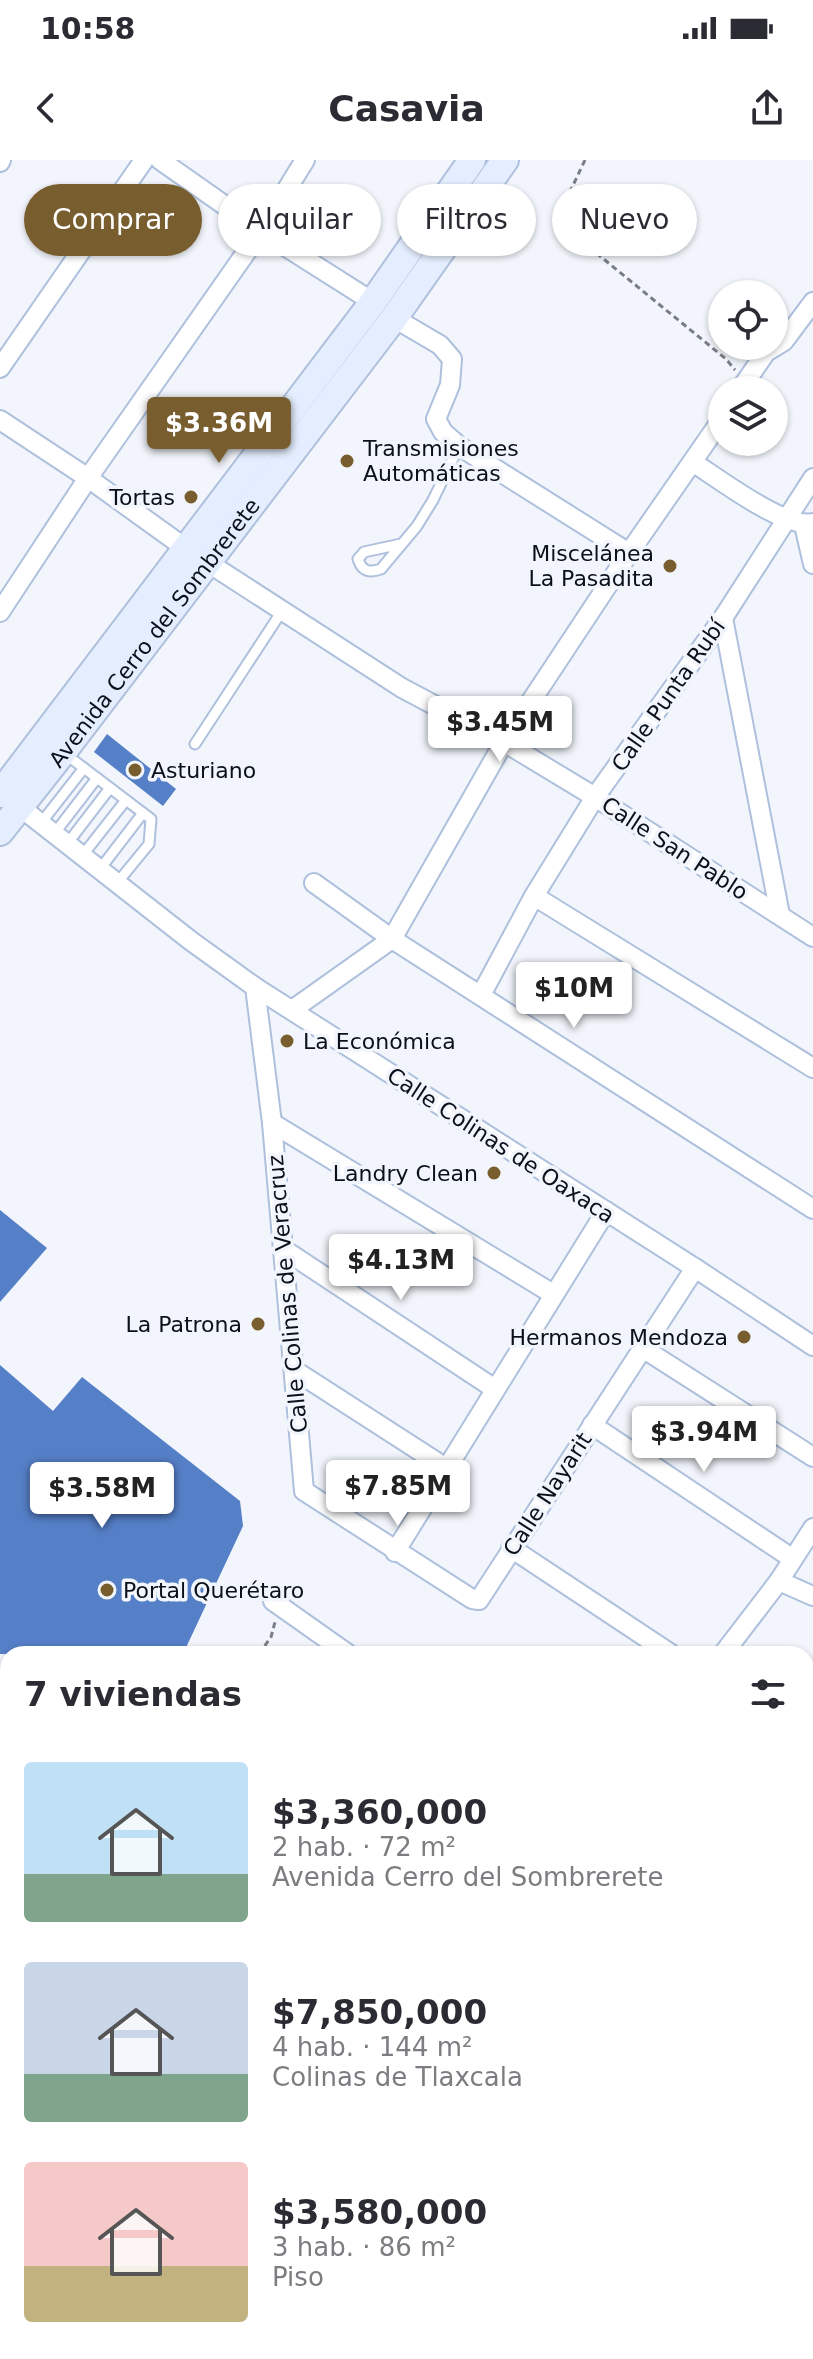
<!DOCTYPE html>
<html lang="es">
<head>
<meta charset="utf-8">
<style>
  body { margin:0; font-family:"DejaVu Sans",sans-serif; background:#f7f7f7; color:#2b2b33; height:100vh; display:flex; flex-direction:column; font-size:30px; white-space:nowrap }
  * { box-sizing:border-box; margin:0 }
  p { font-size:26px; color:#7c7c81 }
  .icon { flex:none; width:44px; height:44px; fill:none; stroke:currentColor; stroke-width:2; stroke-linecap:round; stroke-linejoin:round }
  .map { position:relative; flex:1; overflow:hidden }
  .drawer { position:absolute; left:0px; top:1486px; width:814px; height:714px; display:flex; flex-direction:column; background:#fff; border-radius:24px 24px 0 0; box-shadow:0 2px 6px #0004 }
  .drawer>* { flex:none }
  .guide { position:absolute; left:24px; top:24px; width:766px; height:72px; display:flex; gap:16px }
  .controls { position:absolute; left:708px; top:120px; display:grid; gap:16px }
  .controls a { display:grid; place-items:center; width:80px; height:80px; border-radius:50%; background:#fff; box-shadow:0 2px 6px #0004; font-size:40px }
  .price { position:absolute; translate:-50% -68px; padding:0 18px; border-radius:8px; background:#fff; color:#222; font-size:26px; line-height:52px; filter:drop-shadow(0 2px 4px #0008) }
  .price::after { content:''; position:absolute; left:50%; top:48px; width:24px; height:18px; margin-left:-12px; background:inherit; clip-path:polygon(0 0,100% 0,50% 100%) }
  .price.active { background:#785e2f; color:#fff }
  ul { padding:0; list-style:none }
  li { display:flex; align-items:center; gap:24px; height:200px; padding:0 24px }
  li span { display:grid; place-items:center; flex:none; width:224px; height:160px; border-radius:8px; color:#555 }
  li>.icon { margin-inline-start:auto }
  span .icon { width:96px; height:96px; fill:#fffc; stroke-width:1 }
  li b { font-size:34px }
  h2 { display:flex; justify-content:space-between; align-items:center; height:96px; padding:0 24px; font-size:34px }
  .tag { padding:0 28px; border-radius:36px; background:#fff; box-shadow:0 2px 6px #0004; font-size:28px; line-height:72px }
  .tag.active { background:#785e2f; color:#fff }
  .status { display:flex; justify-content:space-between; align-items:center; height:56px; padding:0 40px; background:#fff; direction:ltr }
  .status svg { height:22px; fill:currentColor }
  header { display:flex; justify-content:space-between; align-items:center; height:104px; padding:0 24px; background:#fff; font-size:36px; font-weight:700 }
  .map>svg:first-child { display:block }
  .building { fill:#557fc7 }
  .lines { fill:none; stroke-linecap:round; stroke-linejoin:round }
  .service-casing { stroke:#aec0dd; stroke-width:13 }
  .minor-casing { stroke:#aec0dd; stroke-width:22 }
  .secondary-casing { stroke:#aec0dd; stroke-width:30 }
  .path { stroke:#797e86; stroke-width:3; stroke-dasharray:6 4; stroke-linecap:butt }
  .service { stroke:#fff; stroke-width:9 }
  .minor { stroke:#fff; stroke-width:18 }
  .secondary { stroke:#e5eefe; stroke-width:26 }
  .poi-dot { fill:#785e2f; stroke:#f2f6fc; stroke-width:3 }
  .labels { text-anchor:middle; stroke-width:7; stroke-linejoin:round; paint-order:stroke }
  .poi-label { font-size:22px; fill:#0b111b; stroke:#f2f6fc; text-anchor:end }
  .street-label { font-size:22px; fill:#0b111b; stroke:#f2f6fc }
</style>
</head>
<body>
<div class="status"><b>10:58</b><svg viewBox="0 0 49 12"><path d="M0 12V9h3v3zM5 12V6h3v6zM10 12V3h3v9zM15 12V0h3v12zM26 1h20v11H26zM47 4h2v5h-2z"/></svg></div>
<header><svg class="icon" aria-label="back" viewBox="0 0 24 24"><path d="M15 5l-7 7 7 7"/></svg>Casavia<svg class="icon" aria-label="share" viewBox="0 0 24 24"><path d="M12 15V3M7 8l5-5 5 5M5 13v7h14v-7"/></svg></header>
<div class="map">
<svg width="813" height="2199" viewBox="0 0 813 2199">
  <rect width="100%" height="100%" fill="#f2f6fc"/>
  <g class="building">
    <path d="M107 574 176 629 163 646 94 592Z"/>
    <path d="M0 1050 47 1088 0 1142Z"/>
    <path d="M0 1205 53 1251 82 1217 240 1341 243 1366 183 1494H0Z"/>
  </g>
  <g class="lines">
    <defs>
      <g id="service">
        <path d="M401 384 364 392 358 399C362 412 370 413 381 409L417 366 433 340 459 286"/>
        <path d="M195 584 282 451"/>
        <path d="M64 593 151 659 149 684 117 723"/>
        <path d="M41 663 84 608"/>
        <path d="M54 674 97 618"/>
        <path d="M67 684 110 628"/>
        <path d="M82 696 126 640"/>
        <path d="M100 709 143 653"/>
      </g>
      <g id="minor">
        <path d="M160 0 261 71 373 142"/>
        <path d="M0 2 1 0"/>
        <path d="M394 158 440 185 452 199 450 225 436 259 443 272 459 286 629 393"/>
        <path d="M0 208 144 0"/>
        <path d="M740 230 766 192 784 181 813 142"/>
        <path d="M0 260 88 318 188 390"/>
        <path d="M694 303C719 319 785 369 813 363"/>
        <path d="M804 365 813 404"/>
        <path d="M207 402 402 528 504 582 595 637 813 777"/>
        <path d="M0 452 88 318 261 71 305 0"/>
        <path d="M723 458 780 755"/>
        <path d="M20 647 191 781 255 827 695 1108 813 1186"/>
        <path d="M314 723 392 779 813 1049"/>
        <path d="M534 736 813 908"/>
        <path d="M255 827 272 963 304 1331 472 1439 479 1440 695 1108"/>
        <path d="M481 835 534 736 595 637 723 458 813 318"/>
        <path d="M292 850 392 779 504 582 629 393 722 259"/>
        <path d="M272 963 553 1134"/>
        <path d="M283 1089 495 1229"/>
        <path d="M644 1189 813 1297"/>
        <path d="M294 1210 446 1308"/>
        <path d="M592 1265 793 1399"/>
        <path d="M511 1388 671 1494"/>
        <path d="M395 1392 606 1051"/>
        <path d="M779 1421 813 1436"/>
        <path d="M273 1441 348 1494"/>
        <path d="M723 1494 779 1421 813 1368"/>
        <path d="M806 1538 813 1541"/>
        <path d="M806 1627 813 1630"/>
        <path d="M806 1744 813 1747"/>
        <path d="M0 1828H8"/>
        <path d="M806 1856 813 1858"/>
        <path d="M806 1961 813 1964"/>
        <path d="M806 2072 813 2075"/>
      </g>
      <g id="secondary">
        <path d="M0 634 373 142 472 0"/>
        <path id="s1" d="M0 672 63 592 394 158 505 0"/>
        <path d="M0 1908 8 1914"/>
        <path d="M0 1948 8 1955"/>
        <path d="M290 2192 297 2199"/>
        <path d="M335 2192 343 2199"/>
      </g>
    </defs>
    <use href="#service" class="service-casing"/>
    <use href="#minor" class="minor-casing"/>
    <use href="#secondary" class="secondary-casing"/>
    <g class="path">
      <path d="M585 0 567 38 565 60 584 83 726 199 735 210"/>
      <path d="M259 1494 271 1477 275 1462"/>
    </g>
    <use href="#service" class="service"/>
    <use href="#minor" class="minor"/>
    <use href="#secondary" class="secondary"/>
  </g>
  <g class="poi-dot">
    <circle cx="347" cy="301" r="8"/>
    <circle cx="191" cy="337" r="8"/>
    <circle cx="670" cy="406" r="8"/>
    <circle cx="135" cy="610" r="8"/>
    <circle cx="287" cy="881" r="8"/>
    <circle cx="494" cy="1013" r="8"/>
    <circle cx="258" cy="1164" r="8"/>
    <circle cx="744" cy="1177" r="8"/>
    <circle cx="107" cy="1430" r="8"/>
  </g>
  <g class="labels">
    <g class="poi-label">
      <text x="363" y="296" text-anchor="start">Transmisiones<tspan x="363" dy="25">Automáticas</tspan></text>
      <text x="175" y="345">Tortas</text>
      <text x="654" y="401">Miscelánea<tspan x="654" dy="25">La Pasadita</tspan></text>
      <text x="151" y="618" text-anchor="start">Asturiano</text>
      <text x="303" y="889" text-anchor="start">La Económica</text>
      <text x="478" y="1021">Landry Clean</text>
      <text x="242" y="1172">La Patrona</text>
      <text x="728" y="1185">Hermanos Mendoza</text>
      <text x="123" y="1438" text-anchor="start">Portal Querétaro</text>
    </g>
    <g class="street-label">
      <text dy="8" stroke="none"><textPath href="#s1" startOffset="252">Avenida Cerro del Sombrerete</textPath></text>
      <text transform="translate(668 535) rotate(-55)" y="8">Calle Punta Rubí</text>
      <text transform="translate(675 688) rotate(33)" y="8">Calle San Pablo</text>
      <text transform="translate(501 985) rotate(33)" y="8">Calle Colinas de Oaxaca</text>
      <text transform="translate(287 1134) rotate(-95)" y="8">Calle Colinas de Veracruz</text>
      <text transform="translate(547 1334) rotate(-57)" y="8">Calle Nayarit</text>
    </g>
  </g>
</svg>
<div class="controls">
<a><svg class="icon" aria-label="locate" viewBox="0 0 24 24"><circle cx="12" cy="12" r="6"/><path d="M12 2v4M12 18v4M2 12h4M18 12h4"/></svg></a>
<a><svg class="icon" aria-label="layers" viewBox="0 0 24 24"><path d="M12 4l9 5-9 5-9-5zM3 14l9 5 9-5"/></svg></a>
</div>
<b class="price active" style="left:219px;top:305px">$3.36M</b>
<b class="price" style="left:500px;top:604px">$3.45M</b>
<b class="price" style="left:574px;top:870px">$10M</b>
<b class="price" style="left:401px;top:1142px">$4.13M</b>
<b class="price" style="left:704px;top:1314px">$3.94M</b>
<b class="price" style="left:398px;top:1368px">$7.85M</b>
<b class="price" style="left:102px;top:1370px">$3.58M</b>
<div class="guide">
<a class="tag active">Comprar</a>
<a class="tag">Alquilar</a>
<a class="tag">Filtros</a>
<a class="tag">Nuevo</a>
</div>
<section class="drawer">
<h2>7 viviendas<svg class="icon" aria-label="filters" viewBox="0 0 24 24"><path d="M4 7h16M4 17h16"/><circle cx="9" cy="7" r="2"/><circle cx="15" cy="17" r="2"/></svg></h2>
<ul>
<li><span style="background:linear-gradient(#bfe0f5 70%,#7fa58c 0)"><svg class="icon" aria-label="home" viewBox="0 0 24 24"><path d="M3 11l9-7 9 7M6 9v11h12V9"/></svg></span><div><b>$3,360,000</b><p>2 hab. · 72 m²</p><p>Avenida Cerro del Sombrerete</p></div></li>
<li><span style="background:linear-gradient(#c9d6e8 70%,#7fa58c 0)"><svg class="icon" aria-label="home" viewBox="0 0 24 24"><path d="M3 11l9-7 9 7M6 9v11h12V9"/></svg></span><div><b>$7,850,000</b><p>4 hab. · 144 m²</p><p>Colinas de Tlaxcala</p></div></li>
<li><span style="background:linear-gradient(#f6c9c9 65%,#c2b280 0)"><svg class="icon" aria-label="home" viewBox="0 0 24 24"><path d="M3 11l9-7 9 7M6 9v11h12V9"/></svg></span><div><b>$3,580,000</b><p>3 hab. · 86 m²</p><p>Piso</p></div></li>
</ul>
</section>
</div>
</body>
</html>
